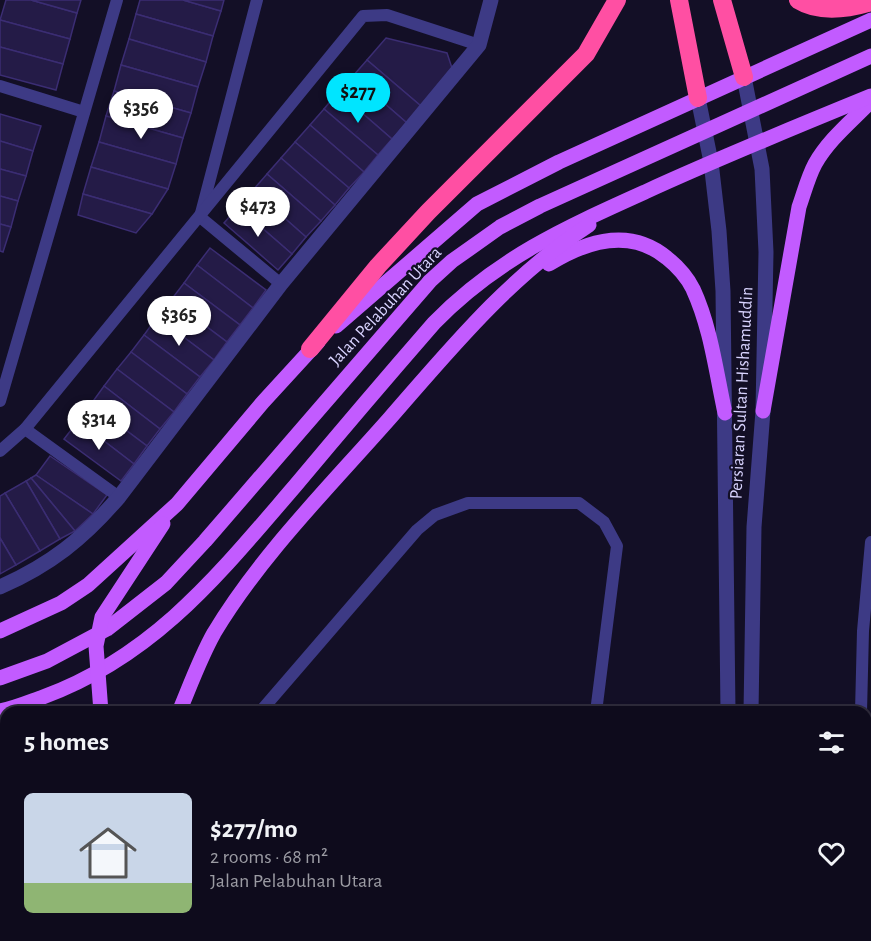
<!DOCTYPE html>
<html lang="en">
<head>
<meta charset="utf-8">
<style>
  body { margin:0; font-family:"Alegreya Sans",sans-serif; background:#171425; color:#f1f3f6; height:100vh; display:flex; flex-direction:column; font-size:22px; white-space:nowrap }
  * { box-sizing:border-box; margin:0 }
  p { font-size:20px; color:#9b9ba3 }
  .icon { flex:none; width:33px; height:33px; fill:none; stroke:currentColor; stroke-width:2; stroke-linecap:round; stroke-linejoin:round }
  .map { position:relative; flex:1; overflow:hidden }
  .sheet { position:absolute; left:0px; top:706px; width:872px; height:236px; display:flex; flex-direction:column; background:#0e0b1c; border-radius:18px 18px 0 0; box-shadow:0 3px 9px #0003,0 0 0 2px #2e2b3b }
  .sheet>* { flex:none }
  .price { position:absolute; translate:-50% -51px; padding:0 14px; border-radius:21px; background:#fff; color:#222; font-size:20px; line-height:39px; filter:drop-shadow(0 2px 3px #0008) }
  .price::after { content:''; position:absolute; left:50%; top:36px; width:18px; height:14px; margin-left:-9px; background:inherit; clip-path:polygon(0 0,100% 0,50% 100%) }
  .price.on { background:#00e5ff; color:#111 }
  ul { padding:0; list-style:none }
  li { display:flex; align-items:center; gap:18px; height:150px; padding:0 24px }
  li span { display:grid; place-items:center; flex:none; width:168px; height:120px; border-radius:9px; color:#555 }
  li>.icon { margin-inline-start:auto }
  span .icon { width:72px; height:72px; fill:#fffc; stroke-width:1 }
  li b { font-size:26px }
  h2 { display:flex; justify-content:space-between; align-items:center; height:72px; padding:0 24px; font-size:26px }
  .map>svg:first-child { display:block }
  .building { fill:#241b47; stroke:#3b2d73; stroke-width:1.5 }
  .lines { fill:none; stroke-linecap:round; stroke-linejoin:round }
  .service { stroke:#3d3a85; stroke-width:12 }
  .minor { stroke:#3d3a85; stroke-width:15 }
  .tertiary { stroke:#3d3a85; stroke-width:15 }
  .primary { stroke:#c25bff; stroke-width:15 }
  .motorway { stroke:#ff4fa3; stroke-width:18 }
  .rail-casing { stroke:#00e5ff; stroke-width:7 }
  .rail { stroke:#130f26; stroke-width:4.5; stroke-dasharray:14; stroke-linecap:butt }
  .labels { text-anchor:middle; stroke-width:4.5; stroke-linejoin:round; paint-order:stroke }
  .street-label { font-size:18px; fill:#d9d4ff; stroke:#130f26 }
</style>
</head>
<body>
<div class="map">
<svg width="871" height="941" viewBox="0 0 871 941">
  <rect width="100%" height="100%" fill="#130f26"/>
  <g class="building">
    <path d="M6 0H31L77 13 70 39 0 20Z"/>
    <path d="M31 0H81L77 13Z"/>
    <path d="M140 0H183L221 11 213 36 136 14Z"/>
    <path d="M183 0H224L221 11Z"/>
    <path d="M136 14 213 36 206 62 129 39Z"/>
    <path d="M0 20 70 39 63 64 0 47Z"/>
    <path d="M386 38 447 53 452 68 421 106 367 60Z"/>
    <path d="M129 39 206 62 198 87 121 65Z"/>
    <path d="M0 47 63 64 56 90 0 75Z"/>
    <path d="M367 60 421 106 407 123 353 76Z"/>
    <path d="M121 65 198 87 191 113 114 91Z"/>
    <path d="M353 76 407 123 392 139 338 92Z"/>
    <path d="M114 91 191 113 183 138 106 116Z"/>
    <path d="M338 92 392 139 378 155 324 109Z"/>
    <path d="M324 109 378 155 364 172 310 125Z"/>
    <path d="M0 114 41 126 33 151 0 141Z"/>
    <path d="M106 116 183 138 176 164 99 142Z"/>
    <path d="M310 125 364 172 349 188 295 142Z"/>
    <path d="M0 141 33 151 26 176 0 169Z"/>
    <path d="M99 142 176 164 168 189 91 167Z"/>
    <path d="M295 142 349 188 335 205 281 158Z"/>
    <path d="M281 158 335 205 321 221 267 174Z"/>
    <path d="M91 167 168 189 152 214 83 194Z"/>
    <path d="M0 169 26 176 18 201 0 196Z"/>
    <path d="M267 174 321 221 306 237 253 190Z"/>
    <path d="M253 190 306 237 292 254 238 207Z"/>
    <path d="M83 194 152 214 136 233 78 215Z"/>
    <path d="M0 196 18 201 11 227 0 224Z"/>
    <path d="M238 207 292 254 278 270 224 223Z"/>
    <path d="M0 224 11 227 3 252 0 251Z"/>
    <path d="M210 248 266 290 253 308 197 265Z"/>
    <path d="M197 265 253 308 240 325 184 283Z"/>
    <path d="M184 283 240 325 227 342 171 300Z"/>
    <path d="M171 300 227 342 214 360 157 317Z"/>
    <path d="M157 317 214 360 200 377 144 335Z"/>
    <path d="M144 335 200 377 187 394 131 352Z"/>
    <path d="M131 352 187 394 174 412 117 369Z"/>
    <path d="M117 369 174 412 160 429 104 386Z"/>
    <path d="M104 386 160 429 147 446 91 404Z"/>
    <path d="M91 404 147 446 134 464 78 421Z"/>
    <path d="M78 421 134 464 121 481 64 439Z"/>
    <path d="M50 456 107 495 93 514 36 475Z"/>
    <path d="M36 475 93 514 75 531 31 478Z"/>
    <path d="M31 478 75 531 60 539 26 481Z"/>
    <path d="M26 481 60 539 40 551 5 493Z"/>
    <path d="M5 493 40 551 16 565 0 538V496Z"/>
    <path d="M0 538 16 565 0 574Z"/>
    <path d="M871 851V911H866V852Z"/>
  </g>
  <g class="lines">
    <g class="service">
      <path d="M257 0 200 217 281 284"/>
      <path d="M0 86 84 112"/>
      <path d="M0 401 117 0"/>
      <path d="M25 429 119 497"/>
      <path d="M0 451 25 429 363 16 387 15 479 45"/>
      <path d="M260 712 417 530 435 515 468 503H579L604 522 617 546 596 712"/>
      <path d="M861 712 863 631 871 542"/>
      <path d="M867 830H871"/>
      <path d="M770 936 800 941"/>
    </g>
    <path class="minor" d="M0 587C50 565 83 539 119 497L281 284 479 45 491 0"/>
    <g class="tertiary">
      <path d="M744 77 762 169 766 252 763 411 754 527 751 712"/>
      <path d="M698 98 711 162 719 231 723 291 728 712"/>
      <path d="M722 941V936"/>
      <path d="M749 941V936"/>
    </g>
    <g class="primary">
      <path d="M549 264C586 241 630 227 667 258 677 266 687 277 693 289 711 328 716 372 725 413"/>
      <path d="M336 326 477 204 559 162 871 20"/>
      <path d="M763 411 799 207C804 193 808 177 815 164 829 139 852 121 871 101"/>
      <path d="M0 631 61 603 88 585 177 504 263 402 318 342"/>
      <path d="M0 678 47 661 107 629 166 583 205 541 430 281 452 261 500 227 540 206 871 56"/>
      <path d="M0 711C15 708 29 702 43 697 155 656 220 573 295 486 341 431 387 377 434 323 496 259 565 228 645 192 719 158 795 127 871 96"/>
      <path d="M101 712 96 646 102 617 163 524"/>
      <path d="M179 712C190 686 200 658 214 633 260 556 330 486 390 418 451 348 510 276 589 225"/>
      <path d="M0 749 6 751"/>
      <path d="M0 833 6 830"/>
      <path d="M0 850H6"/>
      <path d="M0 876 6 875"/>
      <path d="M0 894 6 896"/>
      <path d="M244 936 276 941"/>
      <path d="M428 936 459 941"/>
    </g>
    <g class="motorway">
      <path d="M679 0 698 98"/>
      <path d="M722 0 744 77"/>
      <path d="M798 0C819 13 848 9 871 2"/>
      <path d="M310 349 378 266 428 212 586 54 617 0"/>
    </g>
    <defs>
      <g id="rail">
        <path d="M0 920 6 922"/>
        <path d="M84 936 117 941"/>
        <path d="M0 937 24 941"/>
      </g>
    </defs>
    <use href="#rail" class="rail-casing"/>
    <use href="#rail" class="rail"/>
  </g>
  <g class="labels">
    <g class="street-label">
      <text transform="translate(385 306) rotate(-47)" y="6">Jalan Pelabuhan Utara</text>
      <text transform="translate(741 393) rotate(-87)" y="6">Persiaran Sultan Hishamuddin</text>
    </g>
  </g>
</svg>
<b class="price on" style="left:358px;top:124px">$277</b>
<b class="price" style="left:141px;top:140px">$356</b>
<b class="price" style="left:258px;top:238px">$473</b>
<b class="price" style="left:179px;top:347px">$365</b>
<b class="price" style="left:99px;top:451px">$314</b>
<section class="sheet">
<h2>5 homes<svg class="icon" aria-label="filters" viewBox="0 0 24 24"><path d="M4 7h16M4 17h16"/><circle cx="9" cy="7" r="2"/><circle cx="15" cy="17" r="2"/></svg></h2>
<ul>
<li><span style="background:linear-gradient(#c9d6e8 75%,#8fb573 0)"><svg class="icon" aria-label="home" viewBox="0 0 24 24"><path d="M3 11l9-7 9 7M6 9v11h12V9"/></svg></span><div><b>$277/mo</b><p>2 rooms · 68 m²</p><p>Jalan Pelabuhan Utara</p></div><svg class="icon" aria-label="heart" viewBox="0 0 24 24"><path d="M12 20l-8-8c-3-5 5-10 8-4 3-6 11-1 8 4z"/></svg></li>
</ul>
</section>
</div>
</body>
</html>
